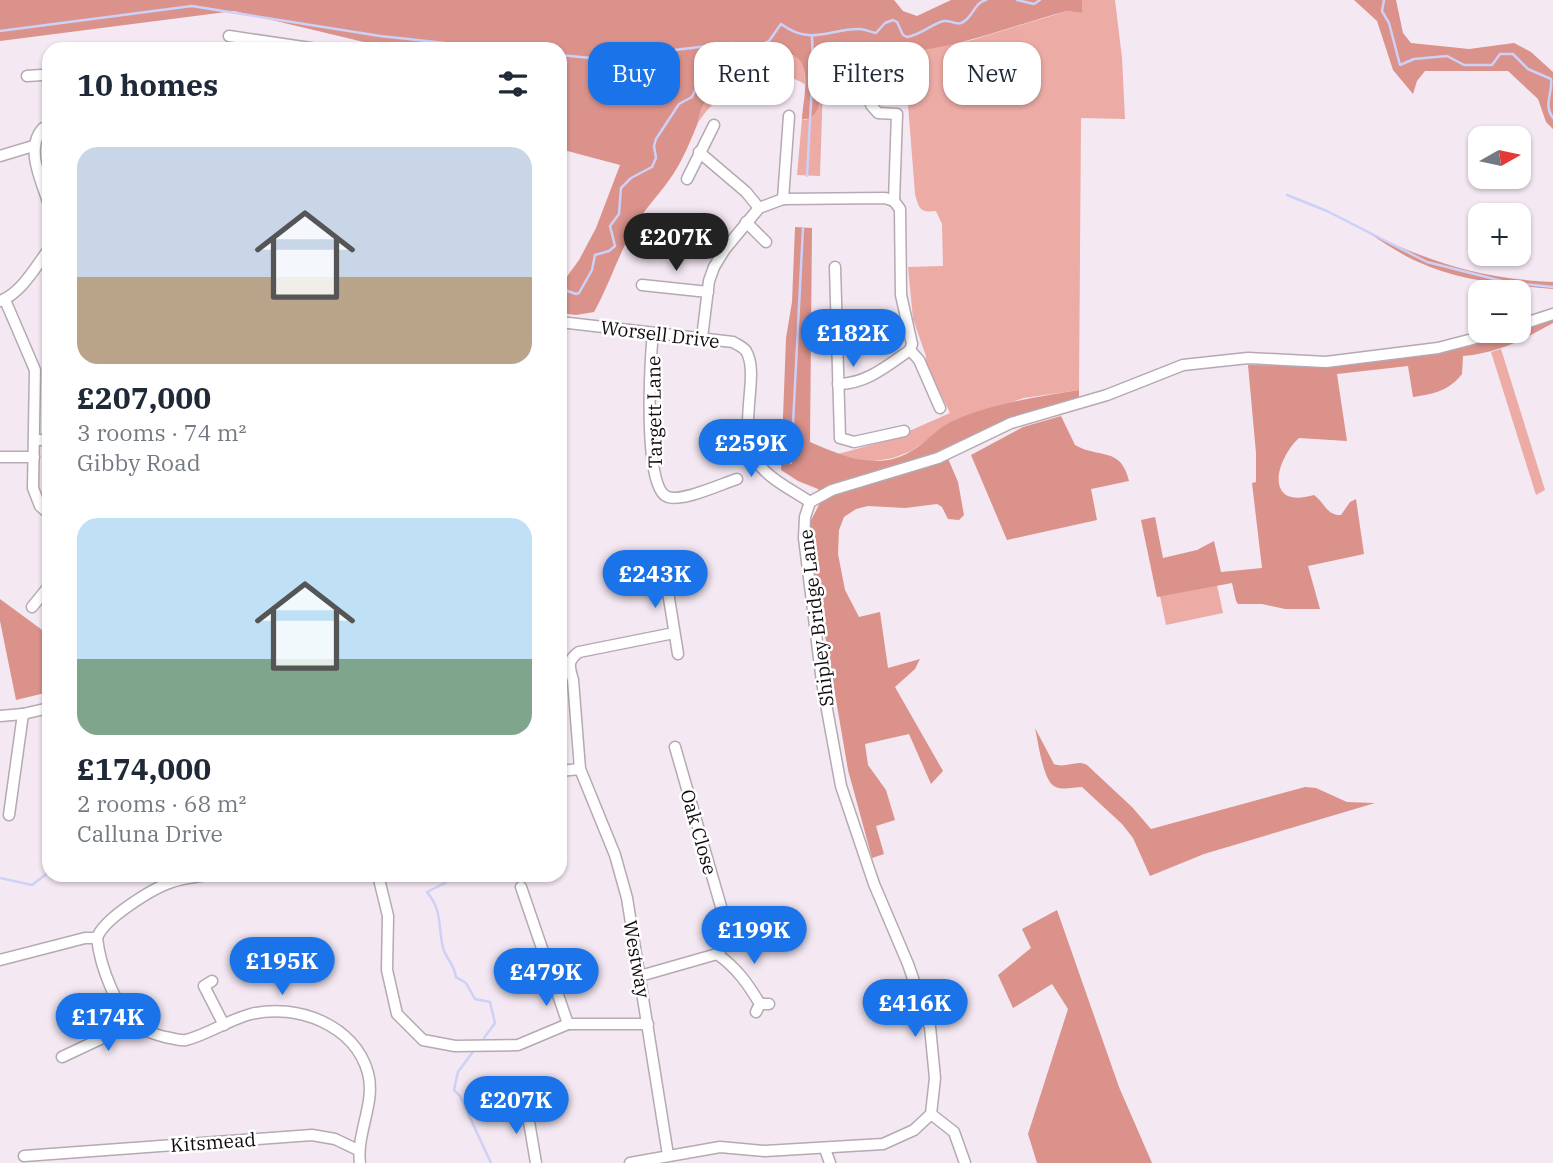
<!DOCTYPE html>
<html lang="en">
<head>
<meta charset="utf-8">
<style>
  body { margin:0; font-family:"IBM Plex Serif",serif; background:#f2f2f3; color:#1f2937; height:100vh; display:flex; flex-direction:column; font-size:26px; white-space:nowrap }
  * { box-sizing:border-box; margin:0 }
  p { font-size:23px; color:#747a83 }
  .icon { flex:none; width:38px; height:38px; fill:none; stroke:currentColor; stroke-width:2; stroke-linecap:round; stroke-linejoin:round }
  .map { position:relative; flex:1; overflow:hidden }
  .side { position:absolute; left:42px; top:42px; width:525px; height:840px; display:flex; flex-direction:column; background:#fff; border-radius:21px; box-shadow:0 2px 5px #0004 }
  .side>* { flex:none }
  .hud { position:absolute; left:588px; top:42px; width:665px; height:63px; display:flex; gap:14px }
  .needle { width:46px; rotate:81deg }
  .controls { position:absolute; left:1468px; top:126px; display:grid; gap:14px }
  .controls a { display:grid; place-items:center; width:63px; height:63px; border-radius:14px; background:#fff; box-shadow:0 2px 5px #0004; font-size:35px }
  .price { position:absolute; translate:-50% -60px; padding:0 16px; border-radius:24px; background:#1a73e8; color:#fff; font-size:23px; line-height:46px; filter:drop-shadow(0 2px 4px #0008) }
  .price::after { content:''; position:absolute; left:50%; top:42px; width:21px; height:16px; margin-left:-10px; background:inherit; clip-path:polygon(0 0,100% 0,50% 100%) }
  .price.on { background:#222; color:#fff }
  ul { padding:0; list-style:none }
  li { display:grid; align-content:center; gap:14px; height:371px; padding:0 35px }
  li span { display:grid; place-items:center; height:217px; border-radius:21px; color:#555 }
  li>.icon { margin-inline-start:auto }
  span .icon { width:126px; height:126px; fill:#fffc; stroke-width:1 }
  li b { font-size:30px }
  h2 { display:flex; justify-content:space-between; align-items:center; height:84px; padding:0 35px; font-size:30px }
  .tag { padding:0 24px; border-radius:21px; background:#fff; box-shadow:0 2px 5px #0004; font-size:24px; line-height:63px }
  .tag.on { background:#1a73e8; color:#fff }
  .map>svg:first-child { display:block }
  .green { fill:#ecaba4 }
  .forest { fill:#da928b }
  .lines { fill:none; stroke-linecap:round; stroke-linejoin:round }
  .stream { stroke:#cdd1f8; stroke-width:2.5 }
  .minor-casing { stroke:#b5a9b2; stroke-width:13 }
  .minor { stroke:#fff; stroke-width:10 }
  .labels { text-anchor:middle; stroke-width:5; stroke-linejoin:round; paint-order:stroke }
  .street-label { font-size:19px; fill:#100c0f; stroke:#fff }
</style>
</head>
<body>
<div class="map">
<svg width="1553" height="1163" viewBox="0 0 1553 1163">
  <rect width="100%" height="100%" fill="#f4e8f2"/>
  <g class="green">
    <path d="M1082 0H1115L1122 58 1125 119 1081 118 1079 390 1024 398 955 420 911 451 893 458 868 462 838 454 889 440 950 413 925 362 926 356 913 319 908 267 943 266 942 224 936 211C920 213 919 209 915 194L904 53 972 40 1067 11 1082 13Z"/>
    <path d="M783 54 796 56 804 62 805 84 768 66C740 82 713 97 696 126 699 119 700 110 704 104 721 77 752 60 783 54Z"/>
    <path d="M823 85 820 176 797 175 802 119 806 120 819 105Z"/>
    <path d="M1501 349 1545 490 1536 495 1491 352Z"/>
    <path d="M1217 585 1223 613 1166 625 1160 596Z"/>
  </g>
  <g class="forest">
    <path d="M0 0H894L903 11 917 16 951 0H1082V13L1067 11C1014 25 961 47 906 52 884 54 864 45 842 53 814 63 831 121 802 119 803 98 816 52 783 54 753 57 719 79 704 104 700 110 699 118 697 125 691 140 683 159 674 173 661 193 644 209 633 229 618 256 609 285 594 312L576 315 560 313V286L579 260 596 228 620 165 560 149V49H393L234 11 0 41Z"/>
    <path d="M1354 0H1396L1403 33 1411 43 1469 49 1514 43 1531 52 1553 72V129L1546 122 1538 99 1508 71H1425L1417 81 1413 94 1393 70 1377 21Z"/>
    <path d="M795 227 812 228 810 442C845 457 881 473 916 448 929 439 940 426 955 420 995 403 1037 397 1079 390V397L1016 416 944 449 958 482 964 515 959 520 948 519 942 507 937 504 905 508 868 506 856 509 844 517 839 530 838 554 845 590 859 617 880 612 888 668 920 659 915 669 895 687 943 771 931 784 909 734 865 744 868 765 886 790 895 820 876 826 884 854 872 858 848 770 808 536 809 524 822 499 818 489 798 481 781 470 786 338 792 302Z"/>
    <path d="M1365 231C1429 262 1482 279 1553 282V289C1508 285 1458 281 1416 261 1398 253 1382 241 1365 231Z"/>
    <path d="M1553 317V323C1520 341 1501 352 1463 356L1462 374C1449 391 1433 394 1413 397L1408 366 1337 374 1347 441 1299 438C1287 448 1268 482 1286 495 1294 500 1306 497 1314 495 1324 502 1327 516 1341 515L1350 502 1356 499 1364 554 1308 566 1320 609H1285L1262 604H1238L1236 601 1232 583 1157 597 1141 520 1155 517 1163 558 1197 550 1214 541 1221 572 1262 568 1252 483 1256 482V453L1248 365 1318 366 1493 338 1519 331V328Z"/>
    <path d="M1061 416 1075 445C1099 459 1121 446 1129 481L1091 489 1097 520 1007 540 971 455 1023 427Z"/>
    <path d="M0 599 49 635V692L16 700 0 621Z"/>
    <path d="M1035 728 1054 764C1066 769 1076 759 1087 765L1132 807 1151 829 1305 787 1316 788 1347 802 1375 803 1204 854 1150 876 1133 838 1122 824 1082 787C1074 787 1061 791 1054 786 1043 780 1038 741 1035 728Z"/>
    <path d="M1057 910 1119 1087 1152 1163H1037L1028 1134 1068 1009 1052 984 1013 1008 998 975 1031 948 1022 929Z"/>
  </g>
  <g class="lines">
    <g class="stream">
      <path d="M1017 0 1034 4 1040 0"/>
      <path d="M1384 0 1382 11 1389 23 1400 65 1414 59 1447 56 1464 65H1492L1500 54H1513L1528 69 1551 79C1553 93 1543 105 1553 118"/>
      <path d="M0 31 192 6 380 36 501 49"/>
      <path d="M560 55 601 59 732 43 753 49 769 41 781 24C811 46 828 29 859 29 865 29 870 32 876 33L885 23 893 20 897 22 903 35 907 37C921 35 933 23 944 21 950 20 955 25 961 23 973 19 973 3 986 0"/>
      <path d="M807 176 813 66 812 36"/>
      <path d="M1287 195 1327 211 1427 262 1506 282 1553 287"/>
      <path d="M560 301 565 290 576 294 579 293 592 270 595 255 609 251 615 246 610 226 619 214 621 188 631 178 652 167 656 158 654 146 656 139 679 104 692 97 699 82 715 75 723 69 727 44"/>
      <path d="M791 463 803 228"/>
      <path d="M449 875 445 883 427 892C444 913 437 928 444 951 448 961 453 962 456 977L466 983 475 999 490 1002 495 1023 484 1038"/>
      <path d="M0 878 32 885 49 872"/>
      <path d="M472 1053 458 1072 454 1090 460 1096 491 1163"/>
    </g>
    <defs>
      <g id="minor">
        <path d="M229 36 317 49"/>
        <path d="M27 76 42 75"/>
        <path d="M871 95V105L878 113 897 114 894 201"/>
        <path d="M49 128H43C24 149 42 181 49 205"/>
        <path d="M699 152 746 192 759 208"/>
        <path d="M0 156 33 146"/>
        <path d="M687 179 714 125"/>
        <path d="M783 199 789 116"/>
        <path d="M894 201 900 209 901 295 912 344 910 350 919 360 940 408"/>
        <path d="M746 222 766 242"/>
        <path d="M835 267 840 438 854 442 904 431"/>
        <path d="M642 285 708 292"/>
        <path d="M5 300 35 370 33 488 40 506 49 514"/>
        <path d="M0 301C21 294 36 266 49 249"/>
        <path d="M560 322 733 342C738 345 743 347 746 351 761 376 735 429 758 463 769 479 794 491 810 502"/>
        <path d="M1519 325 1553 314"/>
        <path d="M653 333C650 359 643 484 666 496 679 504 721 484 737 479"/>
        <path d="M702 338 709 281 714 267 725 249 759 208 783 199 885 198 894 201"/>
        <path d="M838 384C866 384 887 366 910 350"/>
        <path d="M35 440H49"/>
        <path d="M0 457H34"/>
        <path d="M663 561 678 654"/>
        <path d="M32 607 49 586"/>
        <path d="M0 716 23 714 49 708"/>
        <path d="M560 771 580 769"/>
        <path d="M9 815 23 714"/>
        <path d="M270 875H275"/>
        <path d="M378 875 388 916 387 970 397 1014 423 1040 455 1046 518 1045 568 1024"/>
        <path d="M521 887 568 1024H648"/>
        <path d="M97 938C100 965 116 1012 140 1027 147 1032 157 1035 165 1037 172 1038 179 1041 186 1040 209 1034 228 1020 251 1014 297 1003 355 1025 368 1073 376 1103 356 1133 360 1163"/>
        <path d="M717 954C737 968 748 984 760 1004"/>
        <path d="M0 960 85 938H97C103 919 153 888 172 882 183 878 195 877 206 875"/>
        <path d="M640 976 717 954 726 943V924L675 747"/>
        <path d="M212 981 204 986 224 1025"/>
        <path d="M756 1012 760 1004H769"/>
        <path d="M62 1057 111 1034 126 1015"/>
        <path d="M526 1104 536 1163"/>
        <path d="M931 1114 954 1132 965 1163"/>
        <path d="M825 1149 830 1163"/>
        <path d="M668 1155 627 898 615 855 580 769 573 680C569 667 567 660 579 652L674 633"/>
        <path d="M24 1156 312 1135 335 1139 358 1150"/>
        <path d="M630 1163 720 1147 765 1151 883 1144 914 1130 931 1114 935 1078 930 1027 908 964 874 884 841 786 822 682 804 538 805 517 810 502 832 490 938 458 1011 423 1107 395 1183 365 1248 358 1326 362 1438 348 1503 331"/>
      </g>
    </defs>
    <use href="#minor" class="minor-casing"/>
    <use href="#minor" class="minor"/>
  </g>
  <g class="labels">
    <g class="street-label">
      <text transform="translate(660 334) rotate(7)" y="7">Worsell Drive</text>
      <text transform="translate(654 412) rotate(-91)" y="7">Targett Lane</text>
      <text transform="translate(816 618) rotate(-97)" y="7">Shipley Bridge Lane</text>
      <text transform="translate(699 832) rotate(74)" y="7">Oak Close</text>
      <text transform="translate(637 959) rotate(80)" y="7">Westway</text>
      <text transform="translate(213 1142) rotate(-4)" y="7">Kitsmead</text>
    </g>
  </g>
</svg>
<div class="controls">
<a><svg class="needle" viewBox="-14 -14 28 28"><path d="M0-13l5 13h-10z" fill="#e53935"/><path d="M0 13l5-13h-10z" fill="#747a83"/></svg></a>
<a>+</a>
<a>−</a>
</div>
<b class="price on" style="left:676px;top:273px">£207K</b>
<b class="price" style="left:853px;top:369px">£182K</b>
<b class="price" style="left:751px;top:479px">£259K</b>
<b class="price" style="left:655px;top:610px">£243K</b>
<b class="price" style="left:754px;top:966px">£199K</b>
<b class="price" style="left:282px;top:997px">£195K</b>
<b class="price" style="left:546px;top:1008px">£479K</b>
<b class="price" style="left:915px;top:1039px">£416K</b>
<b class="price" style="left:108px;top:1053px">£174K</b>
<b class="price" style="left:516px;top:1136px">£207K</b>
<div class="hud">
<a class="tag on">Buy</a>
<a class="tag">Rent</a>
<a class="tag">Filters</a>
<a class="tag">New</a>
</div>
<section class="side">
<h2>10 homes<svg class="icon" aria-label="filters" viewBox="0 0 24 24"><path d="M4 7h16M4 17h16"/><circle cx="9" cy="7" r="2"/><circle cx="15" cy="17" r="2"/></svg></h2>
<ul>
<li><span style="background:linear-gradient(#c9d6e8 60%,#b9a48a 0)"><svg class="icon" aria-label="home" viewBox="0 0 24 24"><path d="M3 11l9-7 9 7M6 9v11h12V9"/></svg></span><div><b>£207,000</b><p>3 rooms · 74 m²</p><p>Gibby Road</p></div></li>
<li><span style="background:linear-gradient(#bfe0f5 65%,#7fa58c 0)"><svg class="icon" aria-label="home" viewBox="0 0 24 24"><path d="M3 11l9-7 9 7M6 9v11h12V9"/></svg></span><div><b>£174,000</b><p>2 rooms · 68 m²</p><p>Calluna Drive</p></div></li>
</ul>
</section>
</div>
</body>
</html>
